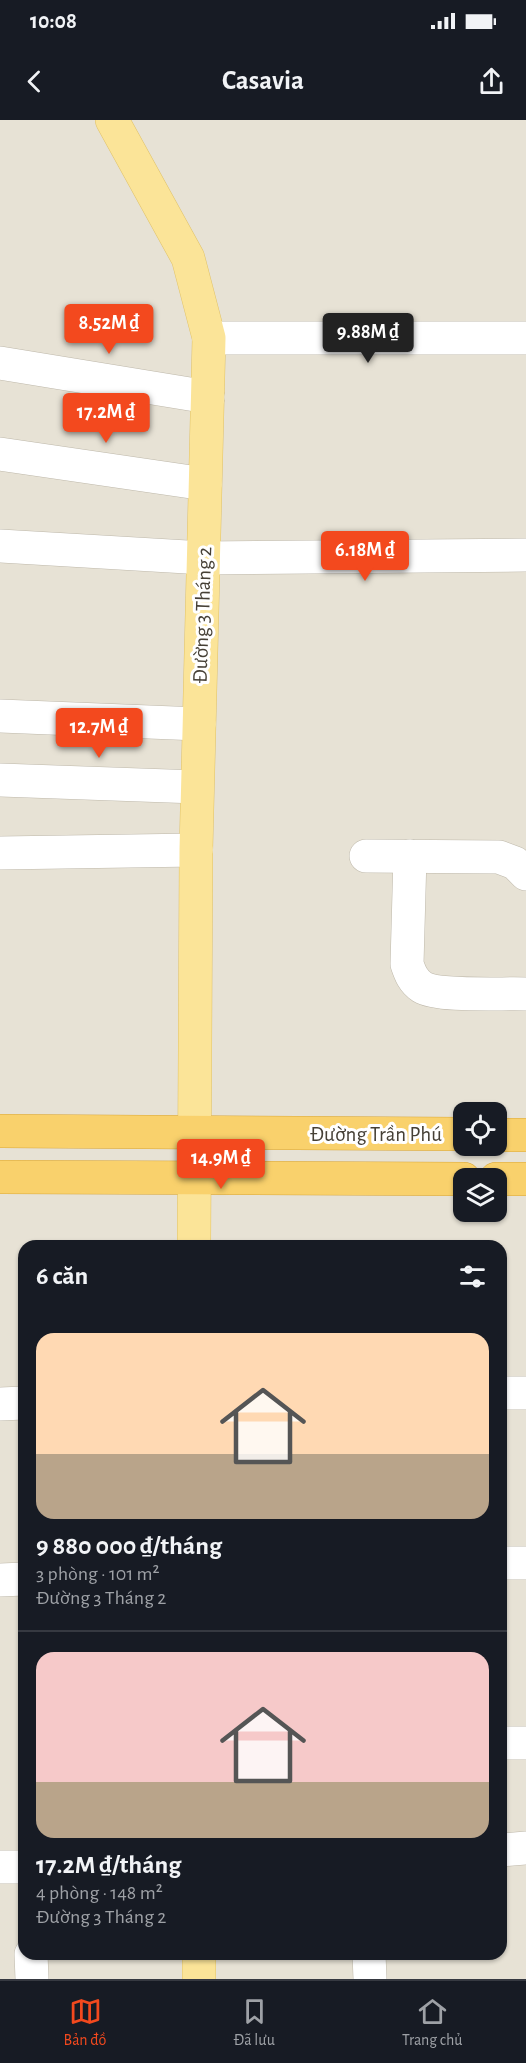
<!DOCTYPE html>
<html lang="vi">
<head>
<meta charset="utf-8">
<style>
  body { margin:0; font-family:"Alegreya Sans",sans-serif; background:#242831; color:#f1f3f6; height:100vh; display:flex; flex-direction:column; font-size:22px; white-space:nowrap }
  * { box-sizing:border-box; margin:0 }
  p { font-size:20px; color:#9ea1a6 }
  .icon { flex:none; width:33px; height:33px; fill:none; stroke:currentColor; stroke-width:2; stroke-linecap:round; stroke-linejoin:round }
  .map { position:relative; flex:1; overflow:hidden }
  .sheet { position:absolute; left:18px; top:1120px; width:489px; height:720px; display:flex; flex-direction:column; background:#171b24; border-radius:18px; box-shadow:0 2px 4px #0004 }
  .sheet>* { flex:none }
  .fabs { position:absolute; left:453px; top:982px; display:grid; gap:12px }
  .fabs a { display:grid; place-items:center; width:54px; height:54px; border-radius:12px; background:#171b24; box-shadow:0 2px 4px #0004; font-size:30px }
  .price { position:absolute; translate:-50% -51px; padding:0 14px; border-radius:6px; background:#f3491e; color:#fff; font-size:20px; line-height:39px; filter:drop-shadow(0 2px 3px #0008) }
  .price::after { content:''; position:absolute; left:50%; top:36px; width:18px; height:14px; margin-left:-9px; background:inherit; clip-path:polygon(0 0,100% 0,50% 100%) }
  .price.active { background:#222; color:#fff }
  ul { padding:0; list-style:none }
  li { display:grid; align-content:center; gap:12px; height:318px; padding:0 18px }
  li+li { border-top:2px solid #363941 }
  li span { display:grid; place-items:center; height:186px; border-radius:18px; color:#555 }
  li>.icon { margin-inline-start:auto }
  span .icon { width:108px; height:108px; fill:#fffc; stroke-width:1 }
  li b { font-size:26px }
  h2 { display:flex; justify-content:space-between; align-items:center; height:72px; padding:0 18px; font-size:26px }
  .status { display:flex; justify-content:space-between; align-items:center; height:42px; padding:0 30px; background:#171b24; direction:ltr }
  .status svg { height:16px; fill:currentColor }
  header { display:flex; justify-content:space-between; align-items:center; height:78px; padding:0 18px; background:#171b24; font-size:27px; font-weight:700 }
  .tab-bar { display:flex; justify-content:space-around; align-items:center; height:84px; border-top:2px solid #363941; background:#171b24; font-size:16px; color:#9ea1a6 }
  .tab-bar a { display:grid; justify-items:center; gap:3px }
  .tab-bar .active { color:#f3491e }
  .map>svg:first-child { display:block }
  .residential { fill:#e7e2d5; fill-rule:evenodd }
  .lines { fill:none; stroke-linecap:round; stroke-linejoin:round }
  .minor-casing { stroke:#beb8aa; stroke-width:34 }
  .major-casing { stroke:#e0c268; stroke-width:34 }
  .highway-casing { stroke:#d8a73c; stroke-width:34 }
  .minor { stroke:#fff; stroke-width:33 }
  .major { stroke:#fbe498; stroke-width:33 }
  .highway { stroke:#f9d16c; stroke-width:33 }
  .labels { text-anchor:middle; stroke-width:6; stroke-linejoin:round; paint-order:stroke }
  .street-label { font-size:21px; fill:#464036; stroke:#fff }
</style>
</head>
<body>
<div class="status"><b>10:08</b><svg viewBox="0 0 49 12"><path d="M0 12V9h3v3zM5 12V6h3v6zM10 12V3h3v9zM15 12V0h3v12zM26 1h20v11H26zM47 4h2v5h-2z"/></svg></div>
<header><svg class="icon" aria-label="back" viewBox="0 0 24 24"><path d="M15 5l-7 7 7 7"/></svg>Casavia<svg class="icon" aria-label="share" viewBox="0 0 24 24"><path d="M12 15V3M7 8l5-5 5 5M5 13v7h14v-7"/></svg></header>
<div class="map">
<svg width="526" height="1859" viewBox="0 0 526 1859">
  <rect width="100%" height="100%" fill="#f3f0e7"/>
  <path class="residential" d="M0 0H526V1859H0ZM464 993H496V1026H464ZM464 1059H496V1092H464ZM24 1126H501V1834H24Z"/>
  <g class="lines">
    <defs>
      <g id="minor">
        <path d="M209 218H526"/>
        <path d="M0 243 208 277"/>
        <path d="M0 334 205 364"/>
        <path d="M0 426 204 438 526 435"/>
        <path d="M0 596 199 604"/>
        <path d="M0 660 197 667"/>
        <path d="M0 733 196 730"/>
        <path d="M366 736 499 737 515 743 526 754"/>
        <path d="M410 736 407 844C410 853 413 861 422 867 438 877 504 873 526 874"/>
        <path d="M501 1273H526"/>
        <path d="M0 1284 24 1283"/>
        <path d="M501 1443H526"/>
        <path d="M0 1460 24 1459"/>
        <path d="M501 1623H526"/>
        <path d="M501 1730 526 1728"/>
        <path d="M0 1747H24"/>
        <path d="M31 1834 32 1859"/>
        <path d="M369 1834 370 1859"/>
      </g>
      <g id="major">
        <path d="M112 0 188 138 209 218 196 730 194 1126"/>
        <path d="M199 1834V1859"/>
      </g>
      <g id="highway">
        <path d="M0 1011 464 1014"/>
        <path d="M496 1015H526"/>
        <path d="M0 1057 464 1059"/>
        <path d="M496 1059H526"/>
      </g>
    </defs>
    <use href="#minor" class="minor-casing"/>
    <use href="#major" class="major-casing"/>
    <use href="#highway" class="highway-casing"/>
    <use href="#minor" class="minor"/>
    <use href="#major" class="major"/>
    <use href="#highway" class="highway"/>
  </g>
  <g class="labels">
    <g class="street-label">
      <text transform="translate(202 495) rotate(-88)" y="7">Đường 3 Tháng 2</text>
      <text x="376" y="1021">Đường Trần Phú</text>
    </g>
  </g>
</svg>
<div class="fabs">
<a><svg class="icon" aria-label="locate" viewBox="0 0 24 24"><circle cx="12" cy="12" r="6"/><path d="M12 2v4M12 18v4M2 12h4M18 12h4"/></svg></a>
<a><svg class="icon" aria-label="layers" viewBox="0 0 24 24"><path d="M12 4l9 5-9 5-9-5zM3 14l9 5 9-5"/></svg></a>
</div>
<b class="price" style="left:109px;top:235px">8.52M ₫</b>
<b class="price active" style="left:368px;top:244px">9.88M ₫</b>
<b class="price" style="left:106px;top:324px">17.2M ₫</b>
<b class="price" style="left:365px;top:462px">6.18M ₫</b>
<b class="price" style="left:99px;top:639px">12.7M ₫</b>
<b class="price" style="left:221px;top:1070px">14.9M ₫</b>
<section class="sheet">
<h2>6 căn<svg class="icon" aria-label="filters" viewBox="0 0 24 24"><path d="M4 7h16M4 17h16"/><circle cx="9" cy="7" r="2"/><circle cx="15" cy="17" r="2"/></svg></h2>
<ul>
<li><span style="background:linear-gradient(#ffd9b3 65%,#b9a48a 0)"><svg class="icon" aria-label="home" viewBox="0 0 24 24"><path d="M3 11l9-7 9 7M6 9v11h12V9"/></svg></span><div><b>9 880 000 ₫/tháng</b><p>3 phòng · 101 m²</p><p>Đường 3 Tháng 2</p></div></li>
<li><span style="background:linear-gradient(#f6c9c9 70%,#b9a48a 0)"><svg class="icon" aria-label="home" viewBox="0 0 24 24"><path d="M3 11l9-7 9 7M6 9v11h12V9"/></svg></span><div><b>17.2M ₫/tháng</b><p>4 phòng · 148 m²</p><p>Đường 3 Tháng 2</p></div></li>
</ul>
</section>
</div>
<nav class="tab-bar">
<a class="active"><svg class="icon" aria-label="map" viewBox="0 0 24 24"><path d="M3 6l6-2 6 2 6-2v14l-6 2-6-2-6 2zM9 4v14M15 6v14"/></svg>Bản đồ</a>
<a><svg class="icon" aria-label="saved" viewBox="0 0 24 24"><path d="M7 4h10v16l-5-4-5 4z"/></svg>Đã lưu</a>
<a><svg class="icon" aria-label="home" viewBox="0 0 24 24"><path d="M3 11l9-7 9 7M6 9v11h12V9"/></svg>Trang chủ</a>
</nav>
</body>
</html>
